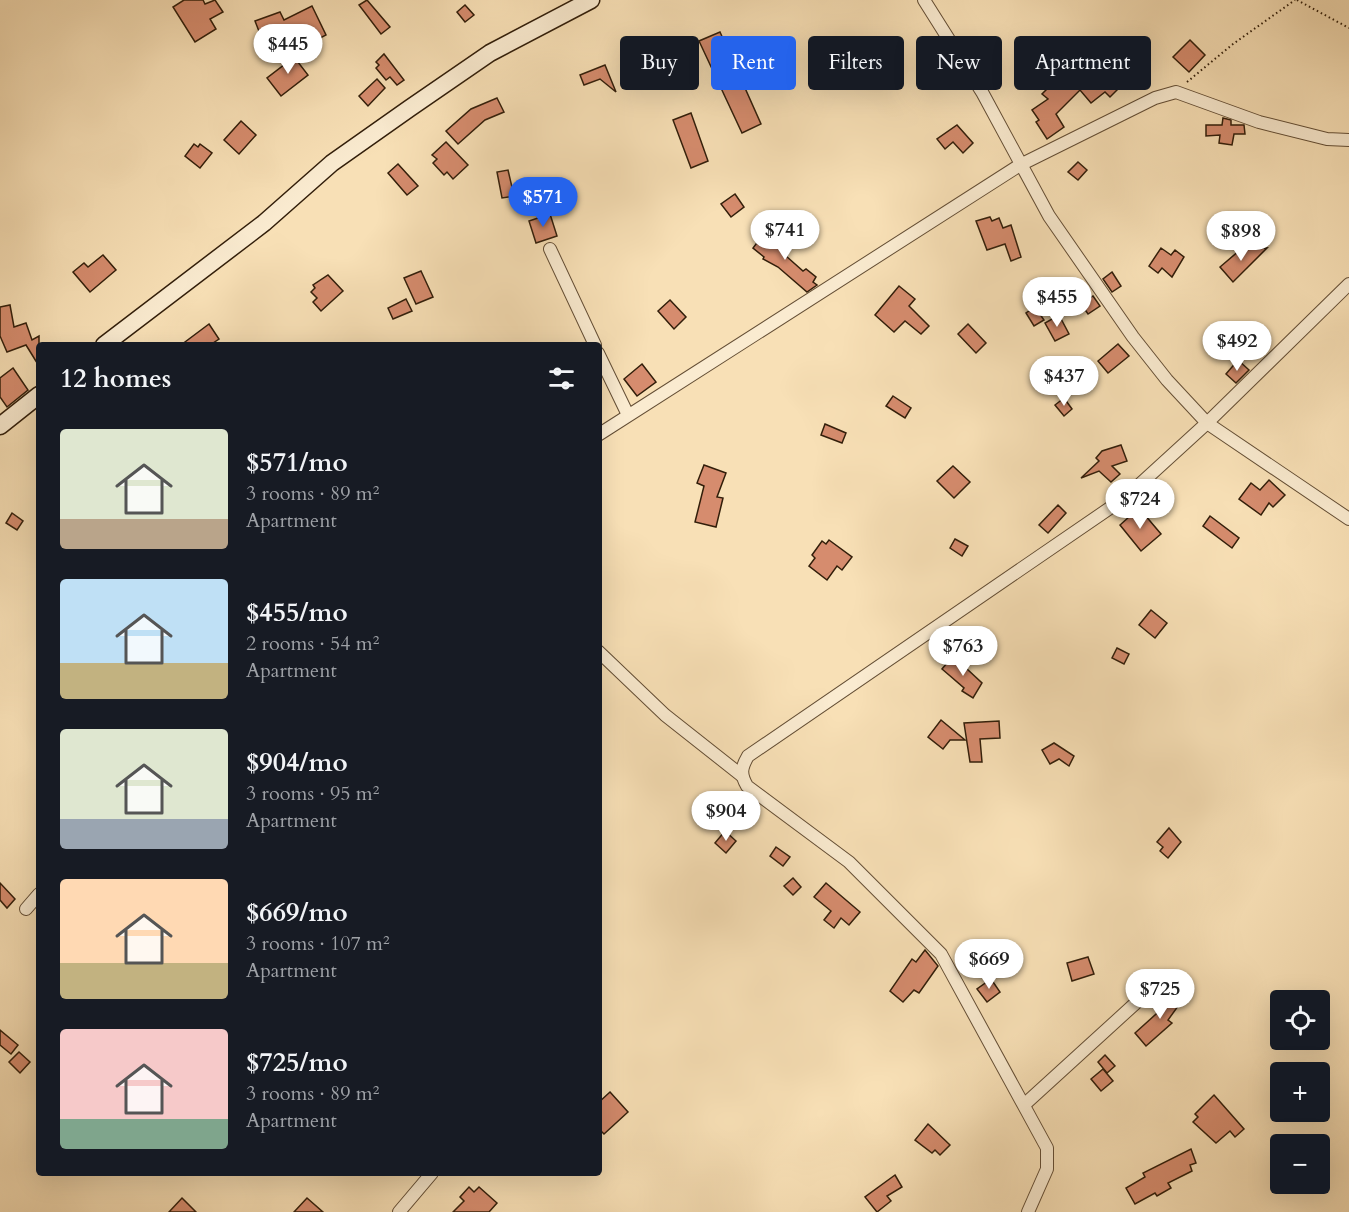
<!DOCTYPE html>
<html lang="en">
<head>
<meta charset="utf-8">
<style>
  body { margin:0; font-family:Cardo,serif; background:#20242c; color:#f1f3f6; height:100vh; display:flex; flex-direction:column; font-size:22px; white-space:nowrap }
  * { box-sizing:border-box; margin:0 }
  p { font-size:20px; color:#9ea1a6 }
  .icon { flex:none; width:33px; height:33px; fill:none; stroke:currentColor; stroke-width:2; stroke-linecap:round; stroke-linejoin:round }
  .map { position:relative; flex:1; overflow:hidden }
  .panel { position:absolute; left:36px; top:342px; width:566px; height:834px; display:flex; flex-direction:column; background:#171b24; border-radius:6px; box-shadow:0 6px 24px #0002 }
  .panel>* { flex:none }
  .banner { position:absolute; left:620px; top:36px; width:570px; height:54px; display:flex; gap:12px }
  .controls { position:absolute; left:1270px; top:990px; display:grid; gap:12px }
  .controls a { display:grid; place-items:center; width:60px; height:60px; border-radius:6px; background:#171b24; box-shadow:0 6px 24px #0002; font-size:30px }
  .price { position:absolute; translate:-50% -51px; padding:0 14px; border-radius:21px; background:#fff; color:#222; font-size:20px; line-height:39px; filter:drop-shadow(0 2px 3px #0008) }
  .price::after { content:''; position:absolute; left:50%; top:36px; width:18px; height:14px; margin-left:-9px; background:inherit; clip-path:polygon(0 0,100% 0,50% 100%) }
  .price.current { background:#2563eb; color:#fff }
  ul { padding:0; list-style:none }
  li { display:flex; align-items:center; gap:18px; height:150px; padding:0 24px }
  li span { display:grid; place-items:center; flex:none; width:168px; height:120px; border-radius:6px; color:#555 }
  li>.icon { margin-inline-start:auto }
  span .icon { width:72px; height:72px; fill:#fffc; stroke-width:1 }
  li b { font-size:26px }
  h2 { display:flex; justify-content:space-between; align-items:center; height:72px; padding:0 24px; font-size:26px }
  .chip { padding:0 21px; border-radius:6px; background:#171b24; box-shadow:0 6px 24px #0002; font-size:21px; line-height:54px }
  .chip.current { background:#2563eb; color:#fff }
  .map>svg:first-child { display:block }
  .building { fill:#d68c6e; stroke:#321e0a; stroke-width:1.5 }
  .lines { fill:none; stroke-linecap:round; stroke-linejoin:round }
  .street-casing { stroke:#644e35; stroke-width:14 }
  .secondary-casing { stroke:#321e0a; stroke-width:19 }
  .path { stroke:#321e0a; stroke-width:2; stroke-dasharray:1.5 3; stroke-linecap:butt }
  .street { stroke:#faebd0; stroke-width:12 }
  .secondary { stroke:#faebd0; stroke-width:16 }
</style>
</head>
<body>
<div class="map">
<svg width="1349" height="1212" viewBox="0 0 1349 1212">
  <rect width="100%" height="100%" fill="#f8e0b6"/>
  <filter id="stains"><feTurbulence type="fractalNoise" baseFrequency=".00333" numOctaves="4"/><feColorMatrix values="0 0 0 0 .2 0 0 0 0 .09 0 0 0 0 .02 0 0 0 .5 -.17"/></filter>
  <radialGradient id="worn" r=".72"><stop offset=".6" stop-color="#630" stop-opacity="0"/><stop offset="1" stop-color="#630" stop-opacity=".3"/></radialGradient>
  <g class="building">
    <path d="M184 0H203L205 4 215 0 223 12 210 19 216 29 195 42 173 7Z"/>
    <path d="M367 0 390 27 381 34 359 5Z"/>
    <path d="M465 5 474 15 465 22 457 12Z"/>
    <path d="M312 6 326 35 307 45 297 25 262 39 255 21 280 12 284 20Z"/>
    <path d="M720 32 761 124 742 133 699 41Z"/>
    <path d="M1190 40 1205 55 1189 72 1173 57Z"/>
    <path d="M291 53 308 75 281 96 267 78 285 64 282 60Z"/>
    <path d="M384 54 404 80 397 85 390 77 386 80 376 68 379 65 376 62Z"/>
    <path d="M605 65 616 92 600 79 584 85 580 75Z"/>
    <path d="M1069 67 1076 74 1079 69 1089 75 1104 86 1113 76 1122 85 1110 97 1105 92 1091 103 1080 90 1056 114 1064 127 1047 139 1036 122 1039 120 1032 110 1048 99 1042 94Z"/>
    <path d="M377 79 385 88 368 106 359 96Z"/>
    <path d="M497 98 504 112 485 120 458 144 446 131 471 109Z"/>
    <path d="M691 113 708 161 691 168 673 120Z"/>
    <path d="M1223 118 1231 120V125H1244L1245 134H1234L1232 145 1219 143 1220 135 1206 136V125H1222Z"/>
    <path d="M241 121 256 135 239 154 224 140Z"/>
    <path d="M957 125 973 143 963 153 953 142 945 149 937 139Z"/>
    <path d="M446 142 468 165 453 179 447 172 444 175 433 163 437 159 432 155Z"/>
    <path d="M194 144 198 147 200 144 212 153 200 168 185 156Z"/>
    <path d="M1078 162 1087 170 1078 180 1068 172Z"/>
    <path d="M398 164 418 186 407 195 388 173Z"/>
    <path d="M508 170 514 196 502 198 497 172Z"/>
    <path d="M735 194 744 207 731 217 721 204Z"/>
    <path d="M550 214 557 236 536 243 529 221Z"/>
    <path d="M990 217 992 221 999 218 1003 228 1011 225 1021 257 1011 261 1005 244 987 250 976 221Z"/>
    <path d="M1250 221 1267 234 1257 248 1239 233Z"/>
    <path d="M762 236 773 244 778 236 793 246 786 256 803 271 806 269 816 277 813 282 817 285 807 292 778 267 763 259 764 257 753 248Z"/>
    <path d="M1161 248 1171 255 1175 250 1184 257 1172 277 1162 268 1158 273 1149 266Z"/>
    <path d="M1267 248 1233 282 1220 267 1240 250Z"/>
    <path d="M103 255 116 270 90 292 73 272 84 263 88 267Z"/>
    <path d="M421 271 433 297 416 304 404 278Z"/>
    <path d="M1112 272 1121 286 1112 292 1103 279Z"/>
    <path d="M328 275 343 291 321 311 313 302 317 298 311 292 315 288 313 285Z"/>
    <path d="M899 286 915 299 909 306 929 326 921 334 905 321 894 332 875 315Z"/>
    <path d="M1093 296 1100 306 1088 314 1081 304Z"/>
    <path d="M406 299 412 311 393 319 388 308Z"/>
    <path d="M670 300 686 317 674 329 658 311Z"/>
    <path d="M10 305 14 327 26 323 32 340 39 336V366L26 345 7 352 0 336V307Z"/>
    <path d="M1035 307 1044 320 1034 326 1026 313Z"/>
    <path d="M1059 315 1069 334 1055 341 1045 323Z"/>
    <path d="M1242 323 1252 333 1242 343 1232 333Z"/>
    <path d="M209 324 219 339 210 345H181Z"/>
    <path d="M968 324 986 343 976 353 958 334Z"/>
    <path d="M1118 344 1129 356 1108 373 1098 361Z"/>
    <path d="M1238 360 1249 370 1236 383 1226 374Z"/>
    <path d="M642 364 656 382 637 396 624 379Z"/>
    <path d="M13 368 28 390 7 407 0 397V378Z"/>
    <path d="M893 396 911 408 905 418 886 406Z"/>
    <path d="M1064 398 1072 409 1064 416 1055 405Z"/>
    <path d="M825 424 846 433 842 443 821 435Z"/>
    <path d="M1121 445 1127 461 1112 466 1120 474 1111 482 1099 471 1081 478 1099 461 1096 458 1102 451Z"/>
    <path d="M704 465 726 473 717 497 723 498 716 527 695 522 704 486 697 483Z"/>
    <path d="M953 466 970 482 954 498 937 481Z"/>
    <path d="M1269 480 1285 495 1273 507 1269 503 1261 515 1239 499 1251 483 1260 490Z"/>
    <path d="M1058 505 1066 513 1048 533 1039 525Z"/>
    <path d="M1139 508 1161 534 1141 551 1120 525Z"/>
    <path d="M12 513 23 521 17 530 6 523Z"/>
    <path d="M1210 516 1239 538 1232 548 1203 526Z"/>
    <path d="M955 539 968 546 962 556 950 548Z"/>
    <path d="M829 540 852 557 842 570 837 566 827 580 809 566 815 558 812 555 822 541 826 544Z"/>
    <path d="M1151 610 1167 623 1155 638 1139 625Z"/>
    <path d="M1117 648 1129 654 1124 664 1112 658Z"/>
    <path d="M953 656 982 683 973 698 962 691 964 688 942 669Z"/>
    <path d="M941 720 965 740H950L943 749 928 737Z"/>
    <path d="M999 721 1000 738 980 739 982 762H970L964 723Z"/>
    <path d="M1054 743 1074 756 1069 766 1059 759 1050 764 1042 750Z"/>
    <path d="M1169 828 1181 842 1168 858 1160 851 1163 847 1157 842Z"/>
    <path d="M725 831 736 841 726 853 715 843Z"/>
    <path d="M776 847 790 857 783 866 770 856Z"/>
    <path d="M793 878 801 887 793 895 784 886Z"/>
    <path d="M0 883 15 899 7 908 0 900Z"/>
    <path d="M826 883 860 912 849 925 841 918 834 928 824 920 831 911 814 897Z"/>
    <path d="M925 950 938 966 919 993 914 990 903 1002 890 991 912 959 916 962Z"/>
    <path d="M1088 957 1094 974 1072 981 1067 963Z"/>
    <path d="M991 979 1000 992 987 1002 977 989Z"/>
    <path d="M1185 988 1189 991 1168 1020 1172 1023 1146 1046 1135 1033Z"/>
    <path d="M0 1030 18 1045 11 1054 0 1045Z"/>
    <path d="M19 1052 30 1062 20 1073 9 1062Z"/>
    <path d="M1105 1055 1115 1066 1107 1073 1098 1062Z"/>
    <path d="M1103 1069 1113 1081 1101 1091 1091 1079Z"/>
    <path d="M610 1092 628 1112 604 1134 598 1128V1103Z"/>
    <path d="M1214 1095 1244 1129 1235 1137 1230 1131 1216 1143 1193 1122 1198 1117 1195 1114Z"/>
    <path d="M928 1124 950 1145 940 1155 935 1150 932 1153 915 1140Z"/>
    <path d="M1191 1149 1196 1163 1190 1165 1192 1171 1168 1183 1171 1188 1157 1196 1155 1193 1135 1204 1126 1188 1145 1177 1143 1173Z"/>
    <path d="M895 1175 902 1187 887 1196 891 1201 877 1212 865 1197Z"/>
    <path d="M469 1187 474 1192 479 1187 497 1203 489 1212H453L464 1201 460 1197Z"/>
    <path d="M182 1198 196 1212H169Z"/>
    <path d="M307 1198 323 1212H294Z"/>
  </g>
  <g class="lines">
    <defs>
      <g id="street">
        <path d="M924 0 982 92 1049 216 1133 337 1167 380 1207 423 1349 519"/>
        <path d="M550 249 595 345"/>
        <path d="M598 353 628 415"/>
        <path d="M598 435 1020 165 1155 98 1176 92 1259 122 1327 139 1349 140"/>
        <path d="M598 651 665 715 741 775"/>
        <path d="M26 909 39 894"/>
        <path d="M1025 1104 1138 1001"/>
        <path d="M399 1212 432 1173"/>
        <path d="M1028 1212 1047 1169V1148L941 954 849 862 747 786C740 774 741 768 748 756L1126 497 1207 423 1349 284"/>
      </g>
      <g id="secondary">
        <path d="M104 345 264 223 332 163 410 108 490 53 591 0"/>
        <path d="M0 426 39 395"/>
      </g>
    </defs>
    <use href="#street" class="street-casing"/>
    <use href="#secondary" class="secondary-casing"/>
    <g class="path">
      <path d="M1297 0 1349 28"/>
      <path d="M1187 82 1233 44 1295 0"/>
    </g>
    <use href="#street" class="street"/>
    <use href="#secondary" class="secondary"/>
  </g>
  <rect width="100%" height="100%" filter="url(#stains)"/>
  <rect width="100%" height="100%" fill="url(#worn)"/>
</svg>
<div class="controls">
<a><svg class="icon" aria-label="locate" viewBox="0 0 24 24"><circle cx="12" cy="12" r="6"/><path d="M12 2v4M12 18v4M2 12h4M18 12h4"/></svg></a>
<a>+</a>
<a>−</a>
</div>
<b class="price" style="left:288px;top:75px">$445</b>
<b class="price current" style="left:543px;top:228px">$571</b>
<b class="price" style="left:785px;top:261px">$741</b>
<b class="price" style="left:1241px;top:262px">$898</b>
<b class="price" style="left:1057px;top:328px">$455</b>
<b class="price" style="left:1237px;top:372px">$492</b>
<b class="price" style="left:1064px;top:407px">$437</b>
<b class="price" style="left:1140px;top:530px">$724</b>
<b class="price" style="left:963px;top:677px">$763</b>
<b class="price" style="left:726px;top:842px">$904</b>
<b class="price" style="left:989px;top:990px">$669</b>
<b class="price" style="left:1160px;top:1020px">$725</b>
<div class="banner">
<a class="chip">Buy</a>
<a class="chip current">Rent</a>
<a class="chip">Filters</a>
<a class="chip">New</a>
<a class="chip">Apartment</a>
</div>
<section class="panel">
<h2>12 homes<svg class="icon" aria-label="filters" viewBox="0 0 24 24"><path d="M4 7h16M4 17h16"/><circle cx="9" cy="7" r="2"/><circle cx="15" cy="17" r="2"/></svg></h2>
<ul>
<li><span style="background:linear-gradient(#dfe7d0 75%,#b9a48a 0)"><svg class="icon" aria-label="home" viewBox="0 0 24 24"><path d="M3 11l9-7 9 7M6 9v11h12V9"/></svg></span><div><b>$571/mo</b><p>3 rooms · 89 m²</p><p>Apartment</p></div></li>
<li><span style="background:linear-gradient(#bfe0f5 70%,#c2b280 0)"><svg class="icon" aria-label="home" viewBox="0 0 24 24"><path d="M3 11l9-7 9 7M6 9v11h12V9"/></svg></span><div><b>$455/mo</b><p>2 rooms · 54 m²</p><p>Apartment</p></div></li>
<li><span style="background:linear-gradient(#dfe7d0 75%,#9aa5b1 0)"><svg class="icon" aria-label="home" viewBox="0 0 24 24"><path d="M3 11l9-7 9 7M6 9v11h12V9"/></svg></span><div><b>$904/mo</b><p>3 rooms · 95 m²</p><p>Apartment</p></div></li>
<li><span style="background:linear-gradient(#ffd9b3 70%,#c2b280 0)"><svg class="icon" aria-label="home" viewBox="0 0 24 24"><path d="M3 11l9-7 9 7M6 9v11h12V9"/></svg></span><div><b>$669/mo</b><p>3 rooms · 107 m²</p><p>Apartment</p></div></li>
<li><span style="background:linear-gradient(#f6c9c9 75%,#7fa58c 0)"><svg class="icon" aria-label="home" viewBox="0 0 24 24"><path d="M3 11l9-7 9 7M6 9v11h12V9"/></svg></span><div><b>$725/mo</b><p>3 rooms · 89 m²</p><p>Apartment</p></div></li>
</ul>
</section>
</div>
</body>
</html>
